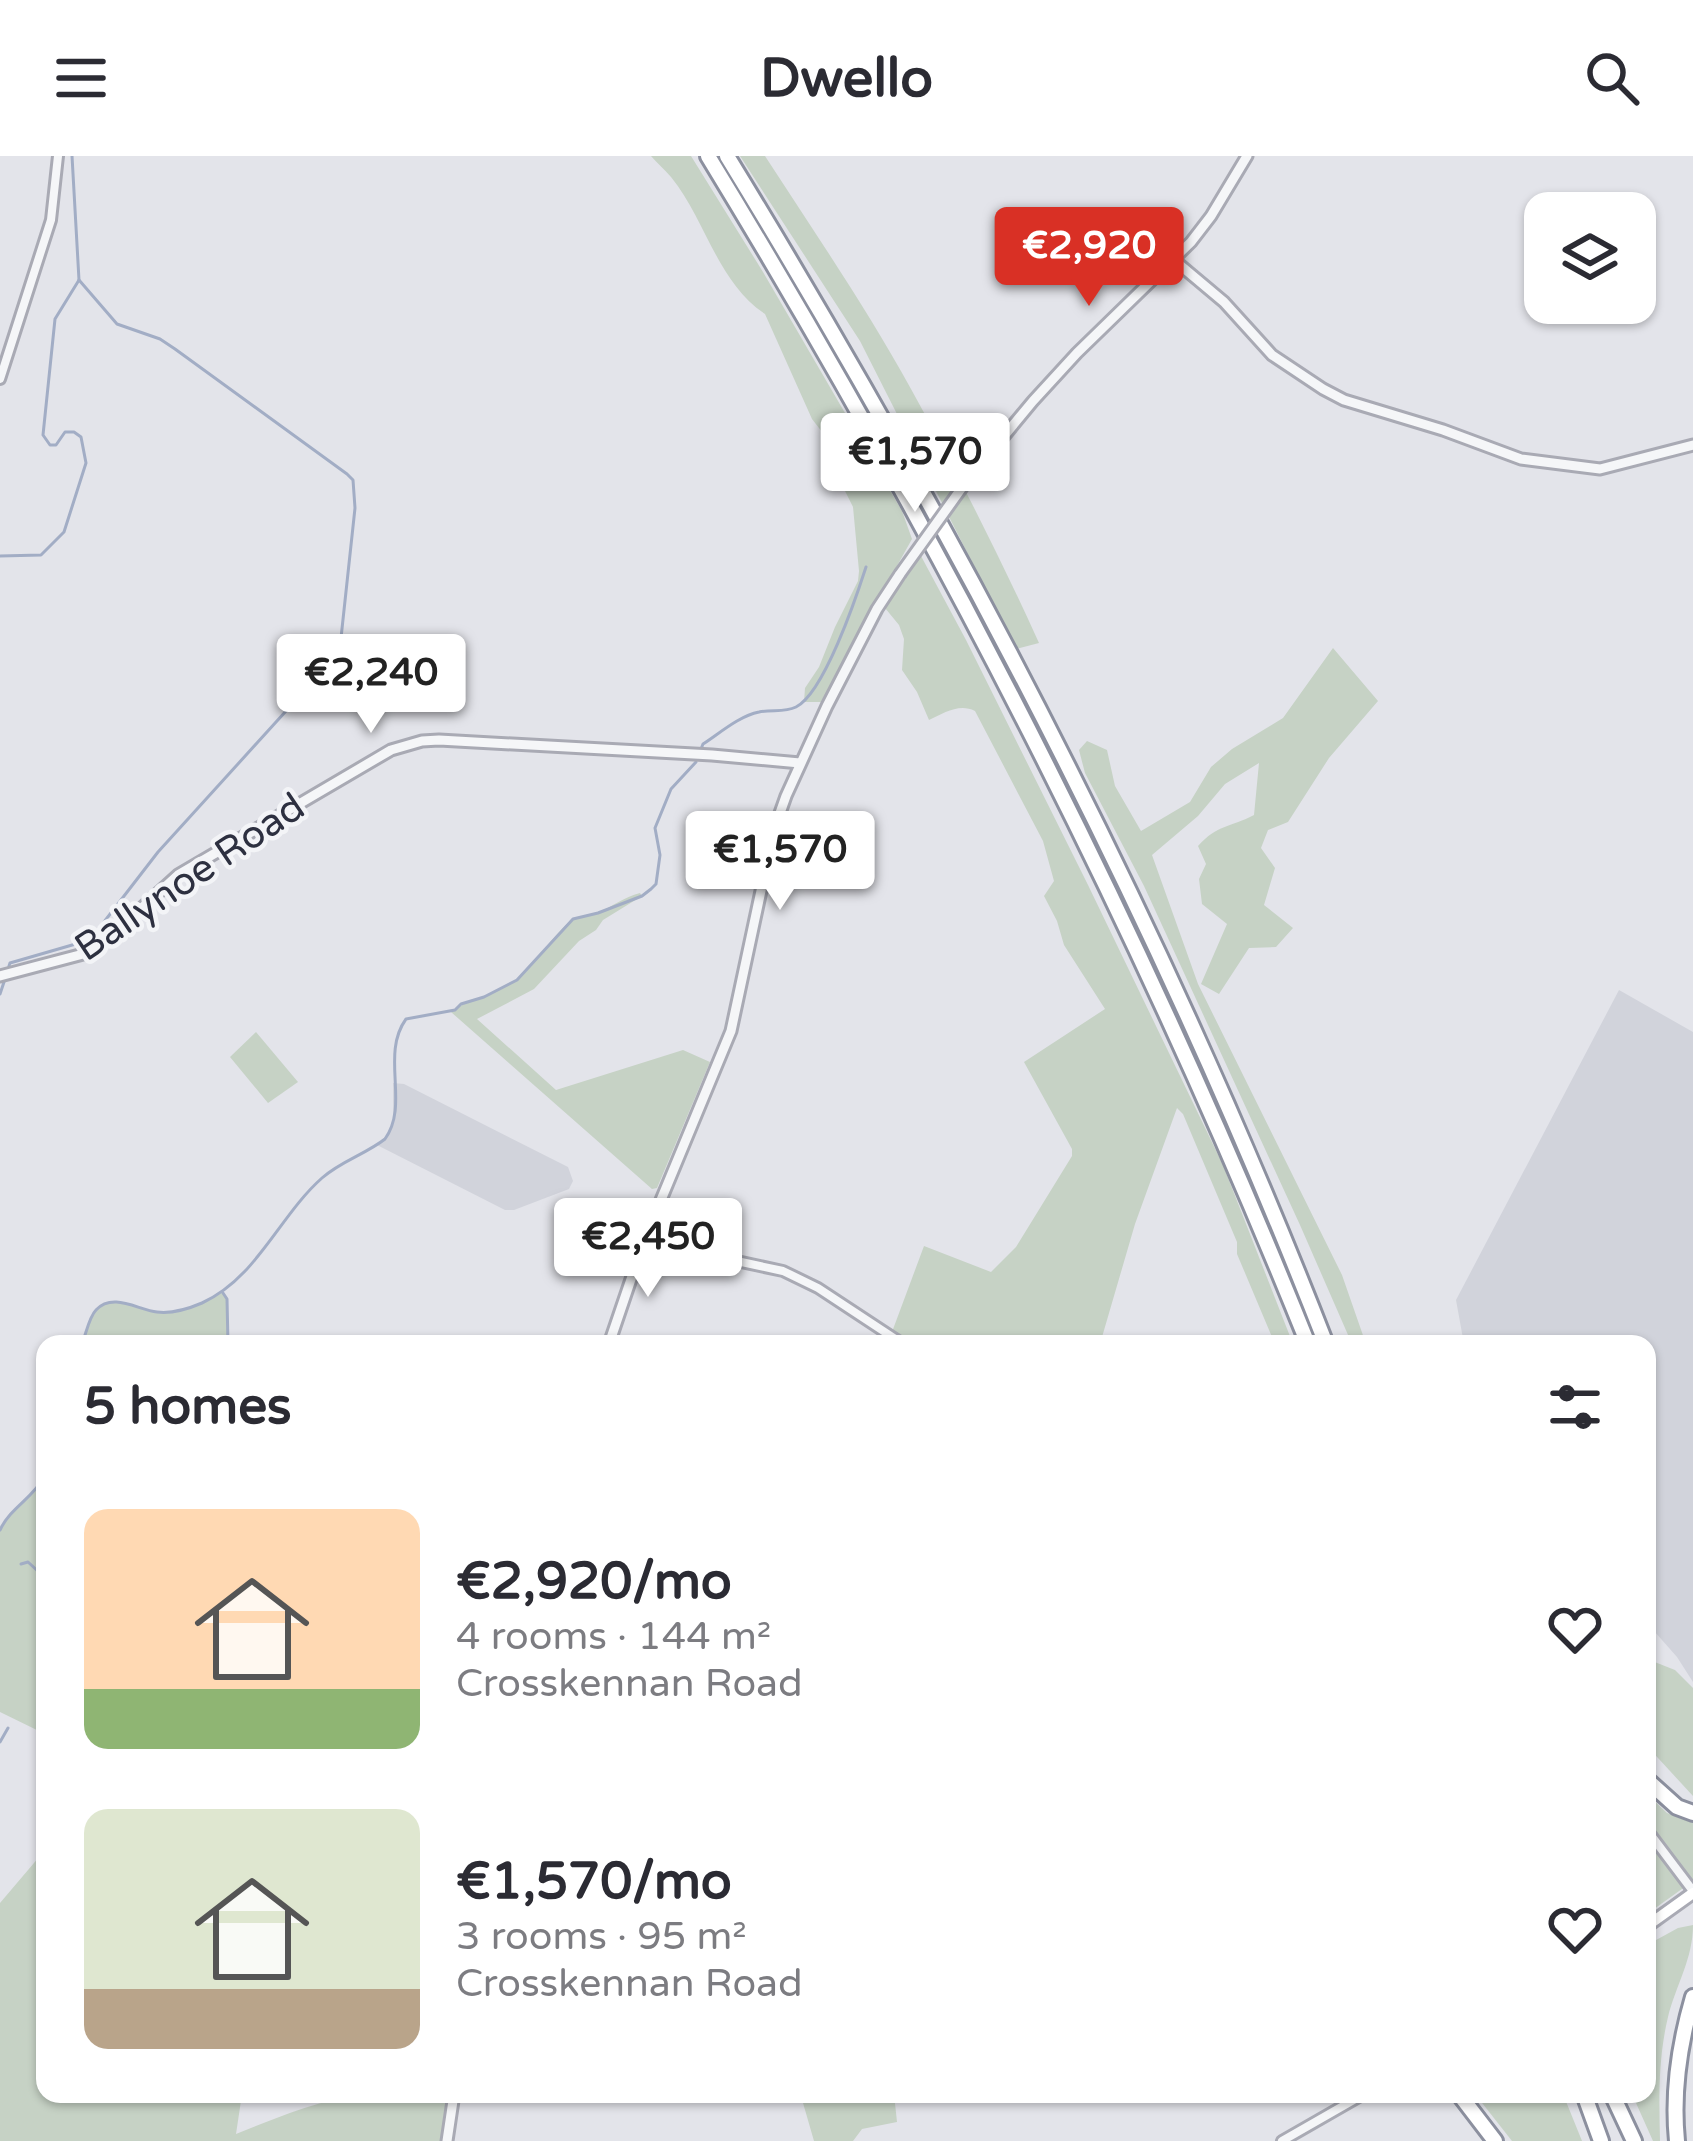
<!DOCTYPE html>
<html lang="en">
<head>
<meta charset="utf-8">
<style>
  body { margin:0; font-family:"Varela Round",sans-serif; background:#f7f7f7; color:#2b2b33; height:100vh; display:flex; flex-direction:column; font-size:45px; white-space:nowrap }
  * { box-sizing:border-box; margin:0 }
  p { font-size:39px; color:#7c7c81 }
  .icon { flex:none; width:66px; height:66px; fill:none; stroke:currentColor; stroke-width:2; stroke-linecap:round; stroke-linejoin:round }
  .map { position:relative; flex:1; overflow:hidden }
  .sheet { position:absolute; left:36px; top:1179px; width:1620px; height:768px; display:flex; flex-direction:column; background:#fff; border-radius:24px; box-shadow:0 3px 9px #0004 }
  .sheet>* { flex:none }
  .buttons { position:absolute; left:1524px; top:36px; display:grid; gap:24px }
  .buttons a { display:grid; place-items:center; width:132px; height:132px; border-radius:24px; background:#fff; box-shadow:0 3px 9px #0004; font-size:60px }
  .price { position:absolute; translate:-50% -102px; padding:0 27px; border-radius:12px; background:#fff; color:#222; font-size:39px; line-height:78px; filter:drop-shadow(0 3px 6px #0008) }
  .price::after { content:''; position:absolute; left:50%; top:72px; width:36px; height:27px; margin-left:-18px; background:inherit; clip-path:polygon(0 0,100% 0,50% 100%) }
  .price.current { background:#d93025; color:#fff }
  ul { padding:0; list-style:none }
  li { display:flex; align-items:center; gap:36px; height:300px; padding:0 48px }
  li span { display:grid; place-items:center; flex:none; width:336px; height:240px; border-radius:24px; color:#555 }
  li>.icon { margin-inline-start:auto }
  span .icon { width:144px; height:144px; fill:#fffc; stroke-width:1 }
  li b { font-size:51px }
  h2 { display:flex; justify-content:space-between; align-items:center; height:144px; padding:0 48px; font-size:51px }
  header { display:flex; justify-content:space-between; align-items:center; height:156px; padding:0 48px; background:#fff; font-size:54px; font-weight:700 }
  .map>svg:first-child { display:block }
  .built { fill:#d1d3db }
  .green { fill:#c6d2c5 }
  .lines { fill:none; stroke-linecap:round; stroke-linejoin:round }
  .stream { stroke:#a2adc5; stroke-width:3 }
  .minor-casing { stroke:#a9aab4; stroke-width:14 }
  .tertiary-casing { stroke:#a9aab4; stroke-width:15 }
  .secondary-casing { stroke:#a9aab4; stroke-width:16 }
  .motorway-casing { stroke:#8c909f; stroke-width:20 }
  .minor { stroke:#f5f6f8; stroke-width:8 }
  .tertiary { stroke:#f5f6f8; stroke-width:9 }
  .secondary { stroke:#fff; stroke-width:10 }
  .motorway { stroke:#fff; stroke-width:14 }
  .tertiary-bridge-casing { stroke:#a9aab4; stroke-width:15; stroke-linecap:butt }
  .tertiary-bridge { stroke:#f5f6f8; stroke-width:9 }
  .labels { text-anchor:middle; stroke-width:9; stroke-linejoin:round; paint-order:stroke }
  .street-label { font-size:39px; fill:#2d3040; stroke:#f3f4f7 }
</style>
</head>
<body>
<header><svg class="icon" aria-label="menu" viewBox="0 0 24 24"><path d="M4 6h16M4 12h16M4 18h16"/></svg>Dwello<svg class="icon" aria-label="search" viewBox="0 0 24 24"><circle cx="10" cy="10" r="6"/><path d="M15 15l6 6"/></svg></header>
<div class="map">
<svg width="1693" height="1985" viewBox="0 0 1693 1985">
  <rect width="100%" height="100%" fill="#e3e4ea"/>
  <g class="built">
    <path d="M1619 834 1693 876V1526L1677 1501 1647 1467V1188H1464L1456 1144Z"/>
    <path d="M393 927 404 928 568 1011 573 1025 569 1033 514 1054H505L377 989 390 976 393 969Z"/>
  </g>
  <g class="green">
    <path d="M651 0H691L763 116 902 355 912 383 821 546H804L805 532 819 511 835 471 858 425 859 415 853 351 844 333V314L833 290 812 263 765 158C717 126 706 64 671 21 665 14 657 7 651 0Z"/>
    <path d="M740 0H765C815 77 867 153 911 233 957 316 1000 401 1039 487L1016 493 860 185Z"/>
    <path d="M921 400 966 484 1088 729 1223 1009 1293 1188H1275L1237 1098V1086L1183 958 1177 952 1135 1068 1100 1188H909L892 1176 924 1090 991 1116 1016 1091 1072 1000V993L1024 906 1105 853 1064 789 1057 765 1044 740 1054 725 1043 685 975 555C959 547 944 557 929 564L917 536 902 514 904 483 899 469 885 452Z"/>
    <path d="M1333 492 1378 545 1329 602 1288 666 1268 674 1261 692 1275 712 1264 749 1293 772 1276 791 1249 792 1219 838 1201 828 1227 768 1202 748 1199 723 1206 708 1198 690C1218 668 1229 672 1254 659L1259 607 1225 628 1198 660 1152 699 1198 828 1342 1119 1366 1188H1352L1300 1069 1144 730 1085 617 1079 594 1087 585 1107 594 1115 630 1141 675 1190 646 1211 611 1232 593 1283 562Z"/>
    <path d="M640 737 642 740 603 764 596 774 579 785 534 833 477 863 556 934 683 894 710 906 657 1032 652 1033 451 856C471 841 498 839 519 822 536 808 547 787 563 772 574 760 583 762 597 757 612 751 624 741 640 737Z"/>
    <path d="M256 876 298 926 268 947 230 901Z"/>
    <path d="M223 1136 227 1143 228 1188H82C86 1178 89 1160 97 1153 116 1136 140 1156 160 1157 182 1158 206 1147 223 1136Z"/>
    <path d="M45 1320V1578L0 1556V1374C11 1351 32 1343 45 1320Z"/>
    <path d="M1647 1503 1675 1514 1693 1532V1640L1647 1590Z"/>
    <path d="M1647 1638 1667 1657 1693 1667V1725L1647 1758Z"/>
    <path d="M45 1694V1938H242L236 1978C279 1961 325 1941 372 1938 397 1936 423 1938 448 1938L441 1985H0V1747Z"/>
    <path d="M1693 1769C1693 1803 1676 1829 1668 1861 1658 1903 1659 1942 1660 1985H1653L1632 1938H1647V1789L1678 1772Z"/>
    <path d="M812 1938H894L897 1966 862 1973 853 1985H814L801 1940Z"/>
    <path d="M1475 1938H1563L1582 1985H1512Z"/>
  </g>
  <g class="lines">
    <g class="stream">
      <path d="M0 400 41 399 64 376 86 307 81 281 74 276H65L56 289H50L43 279 55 163 79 124 72 0"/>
      <path d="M701 593 703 588C720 577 739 560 759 556 772 553 784 557 796 551 824 537 856 442 866 411"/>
      <path d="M9 810 10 807 86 785 97 775 158 696 316 522 341 482 355 352 353 324 347 318 175 193 160 183 117 168 79 124"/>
      <path d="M0 838 4 826"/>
      <path d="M223 1137 227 1143 228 1188"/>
      <path d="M82 1188C86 1178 89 1161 96 1154 113 1136 138 1154 157 1156 173 1158 188 1153 202 1147 257 1122 279 1060 322 1022 341 1005 366 998 385 983 410 948 380 899 406 863L455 854 461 848 484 841 517 824 573 763 598 757 642 740 651 733 656 728 660 699 655 672 671 633 696 606"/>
      <path d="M0 1374C11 1351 32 1343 45 1320"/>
      <path d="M21 1408 28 1406 41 1418 45 1417"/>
      <path d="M0 1586 8 1572"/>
    </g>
    <defs>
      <g id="minor">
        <path d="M0 223 51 64 58 0"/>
        <path d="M644 1085 783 1115 818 1132 903 1188"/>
        <path d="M1647 1674 1693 1735"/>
        <path d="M1282 1985 1364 1938"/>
      </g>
      <g id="tertiary">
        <path d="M1174 104 1224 146 1272 199 1323 233 1344 244 1443 274 1521 303 1600 313 1693 289"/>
        <path d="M966 326 1033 245 1077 197 1191 86 1211 60 1247 0"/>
        <path d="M0 820 87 797 113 778 178 719 391 594 422 585 439 584 712 599 800 607"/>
        <path d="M609 1188 644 1085 731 875 774 674 786 640 827 550 877 453 900 418"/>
        <path d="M447 1985 454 1938"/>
      </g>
      <path id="secondary" d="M1647 1770 1693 1737"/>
      <g id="motorway">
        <path d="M708 0C941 382 1141 772 1308 1188"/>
        <path d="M727 0C959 379 1165 774 1326 1188"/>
        <path d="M1647 1624 1677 1651 1693 1657"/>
        <path d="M1459 1938 1495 1985"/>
        <path d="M1584 1938 1601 1985"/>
        <path d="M1612 1938 1634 1985"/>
        <path d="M1677 1985C1672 1935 1679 1889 1693 1841"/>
      </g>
    </defs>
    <use href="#minor" class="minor-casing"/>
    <use href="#tertiary" class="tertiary-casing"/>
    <use href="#secondary" class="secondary-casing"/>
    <use href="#motorway" class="motorway-casing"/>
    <use href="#minor" class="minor"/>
    <use href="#tertiary" class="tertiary"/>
    <use href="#secondary" class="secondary"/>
    <use href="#motorway" class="motorway"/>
    <defs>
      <path id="tertiary-bridge" d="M900 418 966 326"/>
    </defs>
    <use href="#tertiary-bridge" class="tertiary-bridge-casing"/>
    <use href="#tertiary-bridge" class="tertiary-bridge"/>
  </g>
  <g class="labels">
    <g class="street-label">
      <text transform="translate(189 720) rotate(-34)" y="14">Ballynoe Road</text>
    </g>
  </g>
</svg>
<div class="buttons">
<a><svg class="icon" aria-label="layers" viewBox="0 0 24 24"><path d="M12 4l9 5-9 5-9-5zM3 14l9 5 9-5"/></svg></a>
</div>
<b class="price current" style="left:1089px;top:153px">€2,920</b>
<b class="price" style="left:915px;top:359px">€1,570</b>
<b class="price" style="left:371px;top:580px">€2,240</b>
<b class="price" style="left:780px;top:757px">€1,570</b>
<b class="price" style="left:648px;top:1144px">€2,450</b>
<section class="sheet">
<h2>5 homes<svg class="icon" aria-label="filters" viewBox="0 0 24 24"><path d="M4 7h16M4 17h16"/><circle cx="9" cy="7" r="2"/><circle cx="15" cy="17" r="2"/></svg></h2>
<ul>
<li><span style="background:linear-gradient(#ffd9b3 75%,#8fb573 0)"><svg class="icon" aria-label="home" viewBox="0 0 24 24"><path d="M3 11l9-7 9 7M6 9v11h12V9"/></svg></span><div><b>€2,920/mo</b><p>4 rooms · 144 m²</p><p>Crosskennan Road</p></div><svg class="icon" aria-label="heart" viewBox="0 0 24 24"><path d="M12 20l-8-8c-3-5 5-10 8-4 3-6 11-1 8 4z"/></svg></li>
<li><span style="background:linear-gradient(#dfe7d0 75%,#b9a48a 0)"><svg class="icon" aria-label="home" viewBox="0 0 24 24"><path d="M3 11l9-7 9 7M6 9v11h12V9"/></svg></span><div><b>€1,570/mo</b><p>3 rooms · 95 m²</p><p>Crosskennan Road</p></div><svg class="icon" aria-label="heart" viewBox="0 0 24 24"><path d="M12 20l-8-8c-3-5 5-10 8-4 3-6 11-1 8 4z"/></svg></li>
</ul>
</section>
</div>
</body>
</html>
